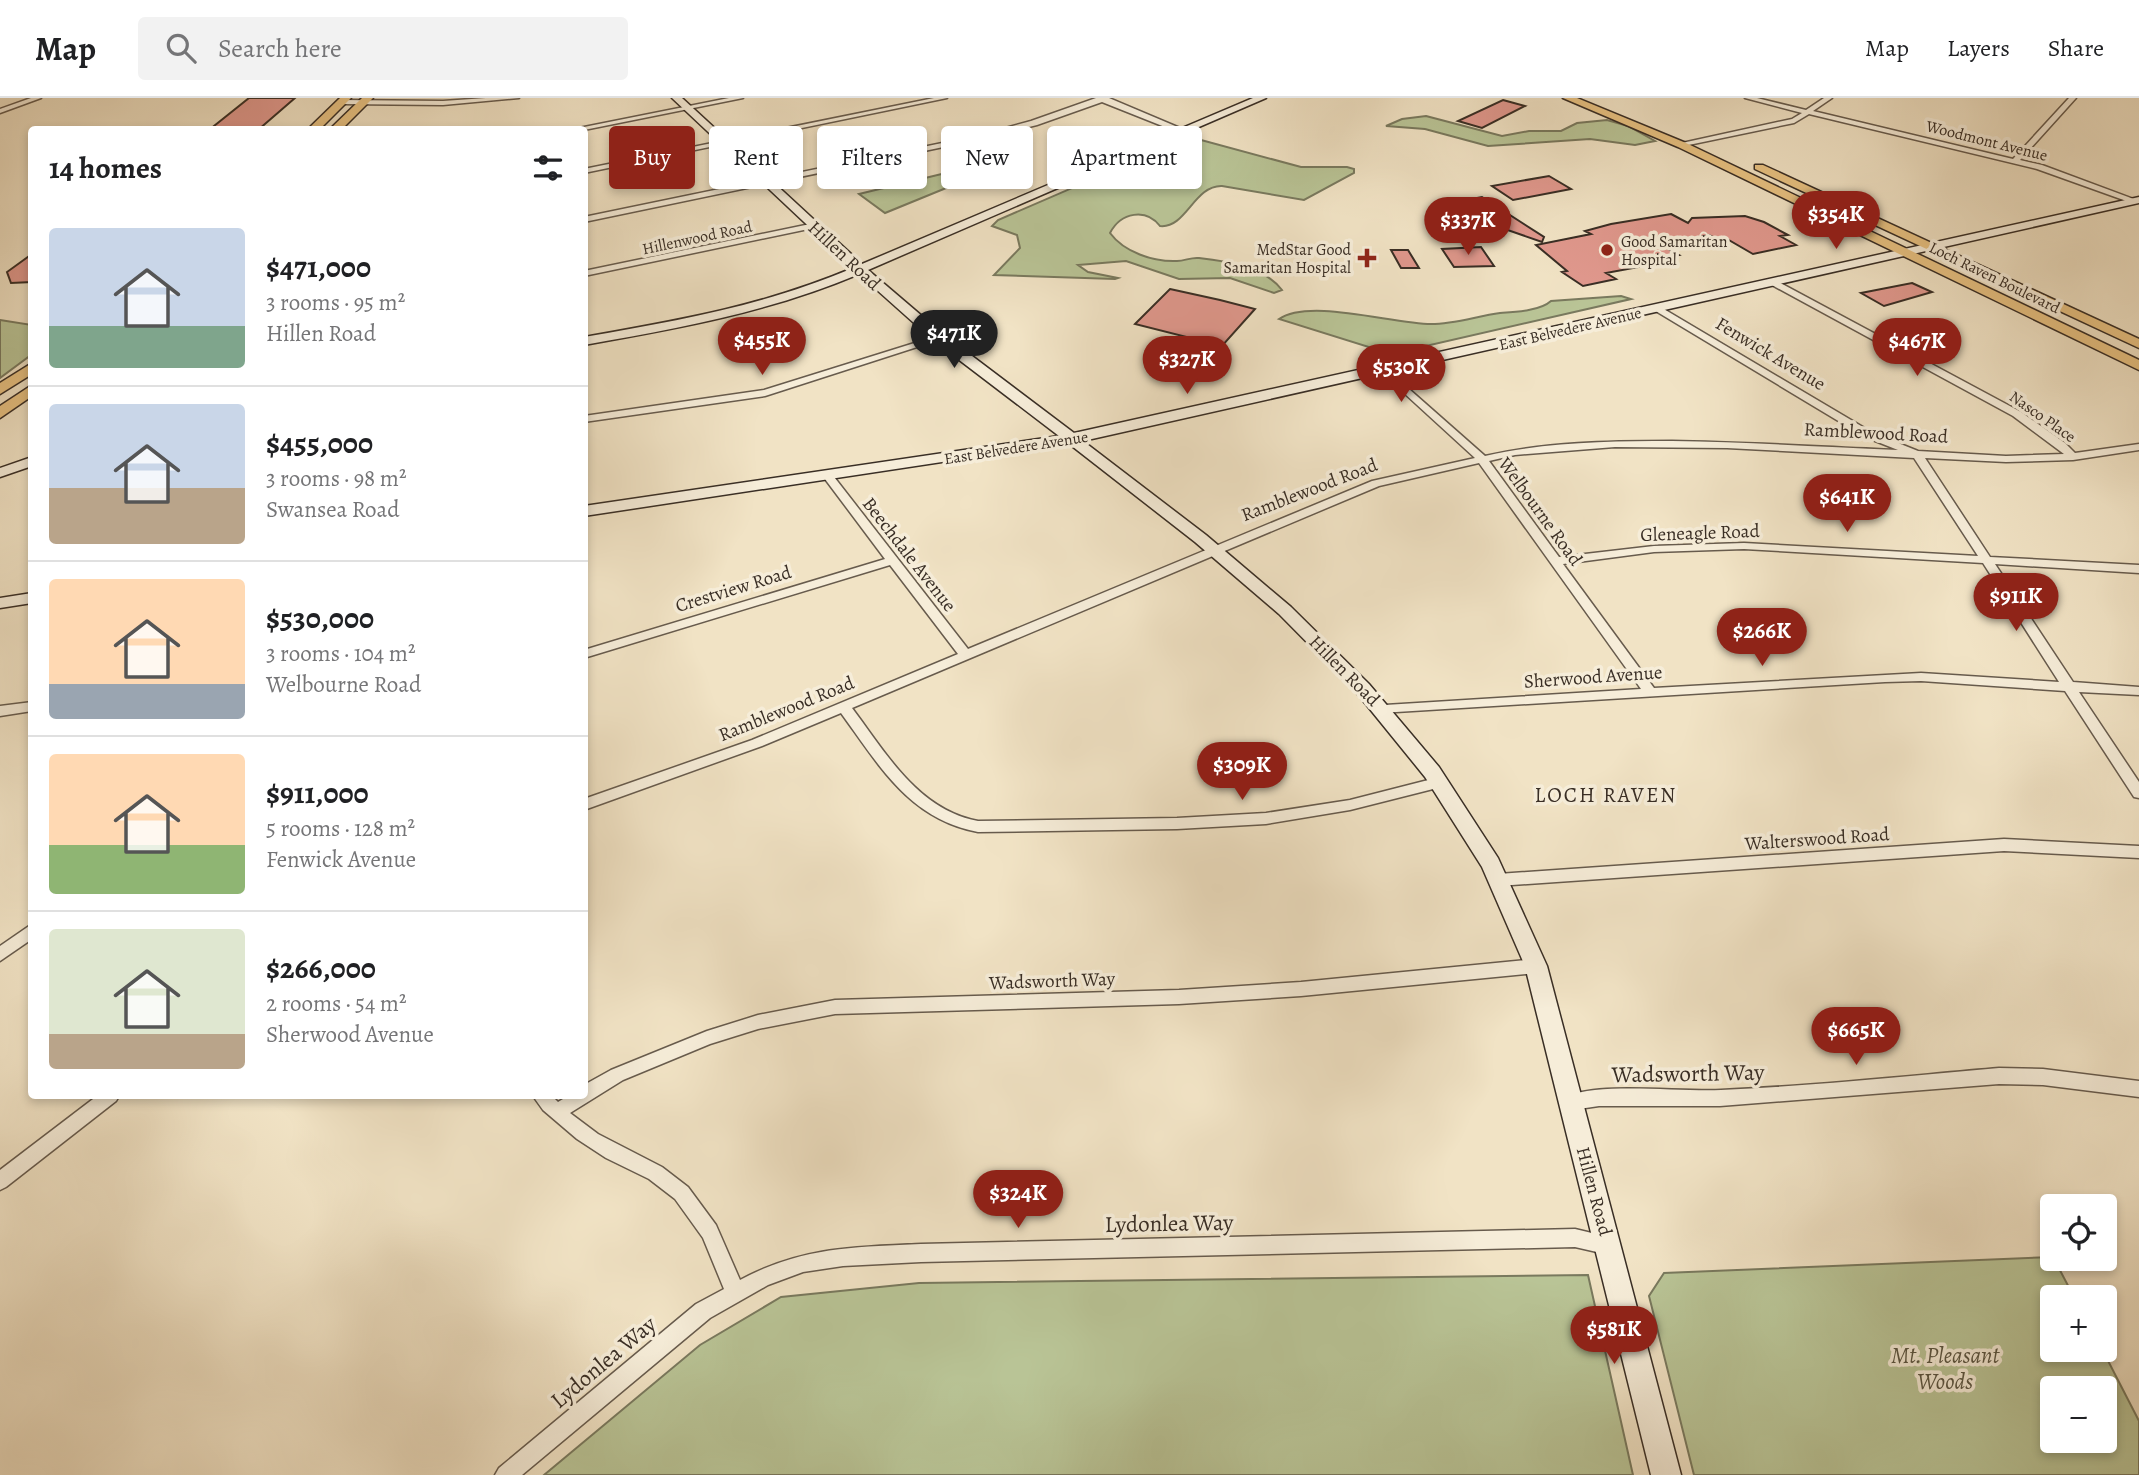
<!DOCTYPE html>
<html lang="en">
<head>
<meta charset="utf-8">
<style>
  body { margin:0; font-family:Alegreya,serif; background:#f2f2f2; color:#202124; height:100vh; display:flex; flex-direction:column; font-size:26px; white-space:nowrap }
  * { box-sizing:border-box; margin:0 }
  p { font-size:23px; color:#757577 }
  .icon { flex:none; width:38px; height:38px; fill:none; stroke:currentColor; stroke-width:2; stroke-linecap:round; stroke-linejoin:round }
  .map { position:relative; flex:1; overflow:hidden }
  .drawer { position:absolute; left:28px; top:28px; width:560px; height:973px; display:flex; flex-direction:column; background:#fff; border-radius:7px; box-shadow:0 4px 10px #0003 }
  .drawer>* { flex:none }
  .guide { position:absolute; left:609px; top:28px; width:665px; height:63px; display:flex; gap:14px }
  .buttons { position:absolute; left:2040px; top:1096px; display:grid; gap:14px }
  .buttons a { display:grid; place-items:center; width:77px; height:77px; border-radius:7px; background:#fff; box-shadow:0 4px 10px #0003; font-size:35px }
  .price { position:absolute; translate:-50% -60px; padding:0 16px; border-radius:24px; background:#8f2418; color:#fff; font-size:23px; line-height:46px; filter:drop-shadow(0 2px 4px #0008) }
  .price::after { content:''; position:absolute; left:50%; top:42px; width:21px; height:16px; margin-left:-10px; background:inherit; clip-path:polygon(0 0,100% 0,50% 100%) }
  .price.on { background:#222; color:#fff }
  ul { padding:0; list-style:none }
  li { display:flex; align-items:center; gap:21px; height:175px; padding:0 21px }
  li+li { border-top:2px solid #e0e0e0 }
  li span { display:grid; place-items:center; flex:none; width:196px; height:140px; border-radius:7px; color:#555 }
  li>.icon { margin-inline-start:auto }
  span .icon { width:84px; height:84px; fill:#fffc; stroke-width:1 }
  li b { font-size:30px }
  h2 { display:flex; justify-content:space-between; align-items:center; height:84px; padding:0 21px; font-size:30px }
  .tag { padding:0 24px; border-radius:7px; background:#fff; box-shadow:0 4px 10px #0003; font-size:24px; line-height:63px }
  .tag.on { background:#8f2418; color:#fff }
  header { display:flex; align-items:center; gap:42px; box-sizing:border-box; height:98px; padding:0 35px; background:#fff; border-bottom:2px solid #e0e0e0 }
  header strong { font-size:33px }
  nav { display:flex; gap:38px; margin-inline-start:auto; font-size:24px }
  .search { width:490px; height:63px; background:#f2f2f2; display:flex; align-items:center; gap:18px; box-sizing:border-box; padding:0 24px; border-radius:7px; color:#757577; font-size:26px }
  .map>svg:first-child { display:block }
  .green { fill:#b9c496; stroke:#79795e; stroke-width:2; fill-rule:evenodd }
  .building { fill:#e0988d; stroke:#392e25; stroke-width:2 }
  .lines { fill:none; stroke-linecap:round; stroke-linejoin:round }
  .street-casing { stroke:#675b4d; stroke-width:3 }
  .secondary-casing { stroke:#392e25; stroke-width:3 }
  .primary-casing { stroke:#392e25; stroke-width:3 }
  .street { fill:#f6edd9; fill-rule:evenodd }
  .secondary { fill:#f6edd9; fill-rule:evenodd }
  .primary { fill:#e8c282; fill-rule:evenodd }
  .poi-dot { fill:#8f2418; stroke:#f6edd9; stroke-width:2.5 }
  .labels { text-anchor:middle; stroke-width:7; stroke-linejoin:round; paint-order:stroke }
  .far-street-label { font-size:16px; fill:#392e25; stroke:#f6edd9 }
  .far-poi-label { font-size:16px; fill:#392e25; stroke:#f6edd9; text-anchor:start }
  .street-label { font-size:19px; fill:#392e25; stroke:#f6edd9 }
  .neighbourhood-label { font-size:21px; letter-spacing:2px; fill:#392e25; stroke:#f6edd9 }
  .near-street-label { font-size:23px; fill:#392e25; stroke:#f6edd9 }
  .near-park-label { font-size:23px; font-style:italic; fill:#595441; stroke:#f6edd9 }
</style>
</head>
<body>
<header>
<strong>Map</strong>
<div class="search"><svg class="icon" aria-label="search" viewBox="0 0 24 24"><circle cx="10" cy="10" r="6"/><path d="M15 15l6 6"/></svg>Search here</div>
<nav><a>Map</a><a>Layers</a><a>Share</a></nav>
</header>
<div class="map">
<svg width="2139" height="1377" viewBox="0 0 2139 1377">
  <rect width="100%" height="100%" fill="#f1e3c5"/>
  <filter id="stains"><feTurbulence type="fractalNoise" baseFrequency=".00286" numOctaves="4"/><feColorMatrix values="0 0 0 0 .2 0 0 0 0 .09 0 0 0 0 .02 0 0 0 .5 -.17"/></filter>
  <radialGradient id="worn" r=".72"><stop offset=".6" stop-color="#630" stop-opacity="0"/><stop offset="1" stop-color="#630" stop-opacity=".3"/></radialGradient>
  <g class="green">
    <path d="M1426 18 1502 38 1529 33H1561L1577 25 1607 22 1628 28 1655 43 1635 47 1590 41 1488 48 1425 31 1386 28 1402 21Z"/>
    <path d="M1190 39 1301 69H1347L1354 71V75L1304 102 1222 88C1194 87 1186 131 1160 128 1146 110 1121 114 1110 135 1124 154 1153 164 1177 163 1185 163 1191 159 1199 160 1227 163 1265 169 1282 192L1274 195 1230 180 1179 181 1126 163 1078 167 1088 174 1118 180 1115 181 994 177 1020 150 1017 137 992 128 998 122Z"/>
    <path d="M987 65 1000 68 885 115 859 96Z"/>
    <path d="M1621 198 1631 201 1391 256 1279 221C1310 200 1393 226 1431 226 1455 226 1477 218 1500 215 1515 214 1540 213 1551 203Z"/>
    <path d="M0 222 32 227 31 257 0 280Z"/>
    <path d="M2053 1159 2074 1199H2053V1251H2102L2139 1323V1377H1694L1649 1198 1664 1175ZM2053 1290H2105V1342H2053Z"/>
    <path d="M1588 1177 1633 1377H544L700 1247 781 1199 919 1185Z"/>
  </g>
  <g class="building">
    <path d="M249 0H295L258 32H209Z"/>
    <path d="M1503 2 1525 8 1482 30 1458 23Z"/>
    <path d="M1549 78 1571 91 1513 102 1492 88Z"/>
    <path d="M1482 99 1544 139 1542 144 1502 130 1490 133 1450 105Z"/>
    <path d="M1671 116 1688 125 1692 120 1745 118 1764 124 1788 137 1780 138 1796 147 1753 156 1727 141 1719 142 1709 137 1661 147 1679 157 1651 163 1655 166 1606 175 1616 181 1583 188 1562 174 1567 173 1536 147 1591 136 1585 133 1611 126Z"/>
    <path d="M1481 149 1494 168 1454 169 1442 151Z"/>
    <path d="M1391 152H1408L1419 170H1401Z"/>
    <path d="M32 156V184L11 185 7 174Z"/>
    <path d="M1912 185 1932 194 1884 208 1861 195Z"/>
    <path d="M1170 191 1220 202 1255 211 1222 248 1135 226Z"/>
  </g>
  <g class="lines">
    <defs>
      <g id="street">
        <path d="M31 0H41L0 15V11Z"/>
        <path d="M486 0H519L443 7 342 6 339 4 342 2 443 3Z"/>
        <path d="M729 0H743L584 32H569Z"/>
        <path d="M934 0H947L584 75V71Z"/>
        <path d="M1096 0H1109L1187 33 1180 35 1102 4 1037 27 977 42 584 124V119L976 38 1031 23Z"/>
        <path d="M1745 0H1757L1806 12 1824 0H1832L1813 13 2013 61 2069 0H2076L2020 62 2042 67 2139 103 2132 105 2037 71 1809 16 1794 25 1679 49V45H1682L1792 21 1802 15Z"/>
        <path d="M815 125H818V129L584 178V173Z"/>
        <path d="M1773 181 2021 314 2065 345 2075 355 2139 346V352L2073 362 2006 364 1925 360 1990 459 2139 467V475L1995 466 2073 584 2139 589V597L2079 594 2139 684V700L2134 699 2065 593 1921 583 1885 584 1380 615 1378 612 1380 609 1385 607 1641 591 1479 365 1379 388 852 610C886 655 918 712 978 723L1177 720 1266 715 1350 702 1440 679 1447 684 1445 688 1350 712 1266 726 1177 731 978 734C909 721 879 667 841 615L762 648 584 712V701L752 642 958 556 890 467 584 560V552L885 461 822 377 827 374 831 375 968 551 1372 383 1475 360 1381 274 1379 272 1384 269 1485 358C1546 344 1609 343 1672 343 1747 344 1822 349 1898 352L1865 339 1654 212V208L1657 207 1873 335 1918 353 2006 358 2064 356 2013 318 1770 186 1769 184ZM1615 349 1727 350 1914 360 1978 458 1744 445 1654 448 1559 459 1489 363 1515 357ZM1744 451 1983 465 2059 584 1921 575 1654 590 1563 466 1654 454Z"/>
        <path d="M937 238 945 240 765 298 584 324V318L764 292Z"/>
        <path d="M32 604V613L0 618V608Z"/>
        <path d="M2004 741 2139 748V760L2004 753 1498 788 1493 786 1491 782 1493 778 1498 776Z"/>
        <path d="M32 826V841L0 863V848Z"/>
        <path d="M1536 861 1542 863 1544 868 1542 873 1536 875 1301 898 1179 906 835 916 758 931 710 946 623 982 570 1015 598 1036 662 1069 688 1089 716 1127 740 1182C801 1149 854 1149 921 1146L1575 1131 1617 1141 1619 1148 1617 1155 1610 1157 1575 1149 921 1164 843 1168 803 1174 768 1187 710 1220 522 1377H495L499 1370 696 1206 724 1191 703 1140 675 1101 649 1081 606 1060 577 1041 543 1012 533 998H552L558 1004 568 998H584V987L611 972 707 933 758 917 835 902 1179 892 1301 884Z"/>
        <path d="M1999 970 2043 971 2139 983V999L2043 987 1999 986 1720 1008H1599L1572 1012 1566 1010 1563 1004 1566 998C1604 984 1678 994 1721 992 1814 988 1906 978 1999 970Z"/>
        <path d="M97 998H119L116 1003 6 1089 0 1092V1072Z"/>
      </g>
      <g id="secondary">
        <path d="M672 0H682L862 166 1253 0H1266L868 172 943 236 1074 335 2139 99V105L1083 343 1206 437 1291 509 1369 586 1439 669 1498 760 1547 868 1681 1377H1651L1525 868 1482 769 1425 679 1356 594 1279 516 1195 444 1068 345 584 418V408L1059 338 933 242 859 176C769 214 681 230 584 247V239C680 222 763 208 853 170Z"/>
        <path d="M32 359V368L0 379V370Z"/>
        <path d="M32 495V505L0 510V500Z"/>
      </g>
      <g id="primary">
        <path d="M340 0H351L319 32H307Z"/>
        <path d="M362 0H373L341 32H329Z"/>
        <path d="M1563 0H1577L1686 45 2139 262V272L1678 49Z"/>
        <path d="M1755 67H1763L2139 241V250L1755 71Z"/>
        <path d="M32 265V276L0 296V285Z"/>
        <path d="M32 287V298L0 320V308Z"/>
      </g>
    </defs>
    <use href="#street" class="street-casing"/>
    <use href="#secondary" class="secondary-casing"/>
    <use href="#primary" class="primary-casing"/>
    <use href="#street" class="street"/>
    <use href="#secondary" class="secondary"/>
    <use href="#primary" class="primary"/>
  </g>
  <g class="poi-dot">
    <circle cx="1607" cy="152" r="7"/>
    <path d="M1363.5 149.5h7v7h7v7h-7v7h-7v-7h-7v-7h7z"/>
  </g>
  <g class="labels">
    <g class="far-street-label">
      <text transform="translate(1987 42) rotate(14)" y="6">Woodmont Avenue</text>
      <text transform="translate(697 139) rotate(-12)" y="6">Hillenwood Road</text>
      <text transform="translate(1995 179) rotate(26)" y="6">Loch Raven Boulevard</text>
      <text transform="translate(1570 230) rotate(-13)" y="6">East Belvedere Avenue</text>
      <text transform="translate(2043 318) rotate(35)" y="6">Nasco Place</text>
      <text transform="translate(1016 349) rotate(-9)" y="6">East Belvedere Avenue</text>
    </g>
    <g class="far-poi-label">
      <text x="1621" y="149">Good Samaritan<tspan x="1621" dy="18">Hospital</tspan></text>
      <text x="1351" y="157" text-anchor="end">MedStar Good<tspan x="1351" dy="18">Samaritan Hospital</tspan></text>
    </g>
    <g class="street-label">
      <text transform="translate(845 157) rotate(43)" y="7">Hillen Road</text>
      <text transform="translate(1771 255) rotate(31)" y="7">Fenwick Avenue</text>
      <text transform="translate(1876 334) rotate(3)" y="7">Ramblewood Road</text>
      <text transform="translate(1309 391) rotate(-21)" y="7">Ramblewood Road</text>
      <text transform="translate(1541 413) rotate(54)" y="7">Welbourne Road</text>
      <text transform="translate(1700 434) rotate(-2)" y="7">Gleneagle Road</text>
      <text transform="translate(910 456) rotate(52)" y="7">Beechdale Avenue</text>
      <text transform="translate(733 490) rotate(-17)" y="7">Crestview Road</text>
      <text transform="translate(1345 572) rotate(45)" y="7">Hillen Road</text>
      <text transform="translate(1593 578) rotate(-4)" y="7">Sherwood Avenue</text>
      <text transform="translate(786 610) rotate(-22)" y="7">Ramblewood Road</text>
      <text transform="translate(1817 740) rotate(-4)" y="7">Walterswood Road</text>
      <text transform="translate(1052 882) rotate(-2)" y="7">Wadsworth Way</text>
      <text transform="translate(1595 1093) rotate(75)" y="7">Hillen Road</text>
    </g>
    <g class="neighbourhood-label">
      <text x="1606" y="704">LOCH RAVEN</text>
    </g>
    <g class="near-street-label">
      <text transform="translate(1688 975) rotate(-1)" y="8">Wadsworth Way</text>
      <text transform="translate(1169 1125) rotate(-1)" y="8">Lydonlea Way</text>
      <text transform="translate(603 1264) rotate(-40)" y="8">Lydonlea Way</text>
    </g>
    <g class="near-park-label">
      <text x="1945" y="1265">Mt. Pleasant<tspan x="1945" dy="26">Woods</tspan></text>
    </g>
  </g>
  <rect width="100%" height="100%" filter="url(#stains)"/>
  <rect width="100%" height="100%" fill="url(#worn)"/>
</svg>
<div class="buttons">
<a><svg class="icon" aria-label="locate" viewBox="0 0 24 24"><circle cx="12" cy="12" r="6"/><path d="M12 2v4M12 18v4M2 12h4M18 12h4"/></svg></a>
<a>+</a>
<a>−</a>
</div>
<b class="price" style="left:1836px;top:153px">$354K</b>
<b class="price" style="left:1468px;top:159px">$337K</b>
<b class="price on" style="left:954px;top:272px">$471K</b>
<b class="price" style="left:762px;top:279px">$455K</b>
<b class="price" style="left:1917px;top:280px">$467K</b>
<b class="price" style="left:1187px;top:298px">$327K</b>
<b class="price" style="left:1401px;top:306px">$530K</b>
<b class="price" style="left:1847px;top:436px">$641K</b>
<b class="price" style="left:2016px;top:535px">$911K</b>
<b class="price" style="left:1762px;top:570px">$266K</b>
<b class="price" style="left:1242px;top:704px">$309K</b>
<b class="price" style="left:1856px;top:969px">$665K</b>
<b class="price" style="left:1018px;top:1132px">$324K</b>
<b class="price" style="left:1614px;top:1268px">$581K</b>
<div class="guide">
<a class="tag on">Buy</a>
<a class="tag">Rent</a>
<a class="tag">Filters</a>
<a class="tag">New</a>
<a class="tag">Apartment</a>
</div>
<section class="drawer">
<h2>14 homes<svg class="icon" aria-label="filters" viewBox="0 0 24 24"><path d="M4 7h16M4 17h16"/><circle cx="9" cy="7" r="2"/><circle cx="15" cy="17" r="2"/></svg></h2>
<ul>
<li><span style="background:linear-gradient(#c9d6e8 70%,#7fa58c 0)"><svg class="icon" aria-label="home" viewBox="0 0 24 24"><path d="M3 11l9-7 9 7M6 9v11h12V9"/></svg></span><div><b>$471,000</b><p>3 rooms · 95 m²</p><p>Hillen Road</p></div></li>
<li><span style="background:linear-gradient(#c9d6e8 60%,#b9a48a 0)"><svg class="icon" aria-label="home" viewBox="0 0 24 24"><path d="M3 11l9-7 9 7M6 9v11h12V9"/></svg></span><div><b>$455,000</b><p>3 rooms · 98 m²</p><p>Swansea Road</p></div></li>
<li><span style="background:linear-gradient(#ffd9b3 75%,#9aa5b1 0)"><svg class="icon" aria-label="home" viewBox="0 0 24 24"><path d="M3 11l9-7 9 7M6 9v11h12V9"/></svg></span><div><b>$530,000</b><p>3 rooms · 104 m²</p><p>Welbourne Road</p></div></li>
<li><span style="background:linear-gradient(#ffd9b3 65%,#8fb573 0)"><svg class="icon" aria-label="home" viewBox="0 0 24 24"><path d="M3 11l9-7 9 7M6 9v11h12V9"/></svg></span><div><b>$911,000</b><p>5 rooms · 128 m²</p><p>Fenwick Avenue</p></div></li>
<li><span style="background:linear-gradient(#dfe7d0 75%,#b9a48a 0)"><svg class="icon" aria-label="home" viewBox="0 0 24 24"><path d="M3 11l9-7 9 7M6 9v11h12V9"/></svg></span><div><b>$266,000</b><p>2 rooms · 54 m²</p><p>Sherwood Avenue</p></div></li>
</ul>
</section>
</div>
</body>
</html>
